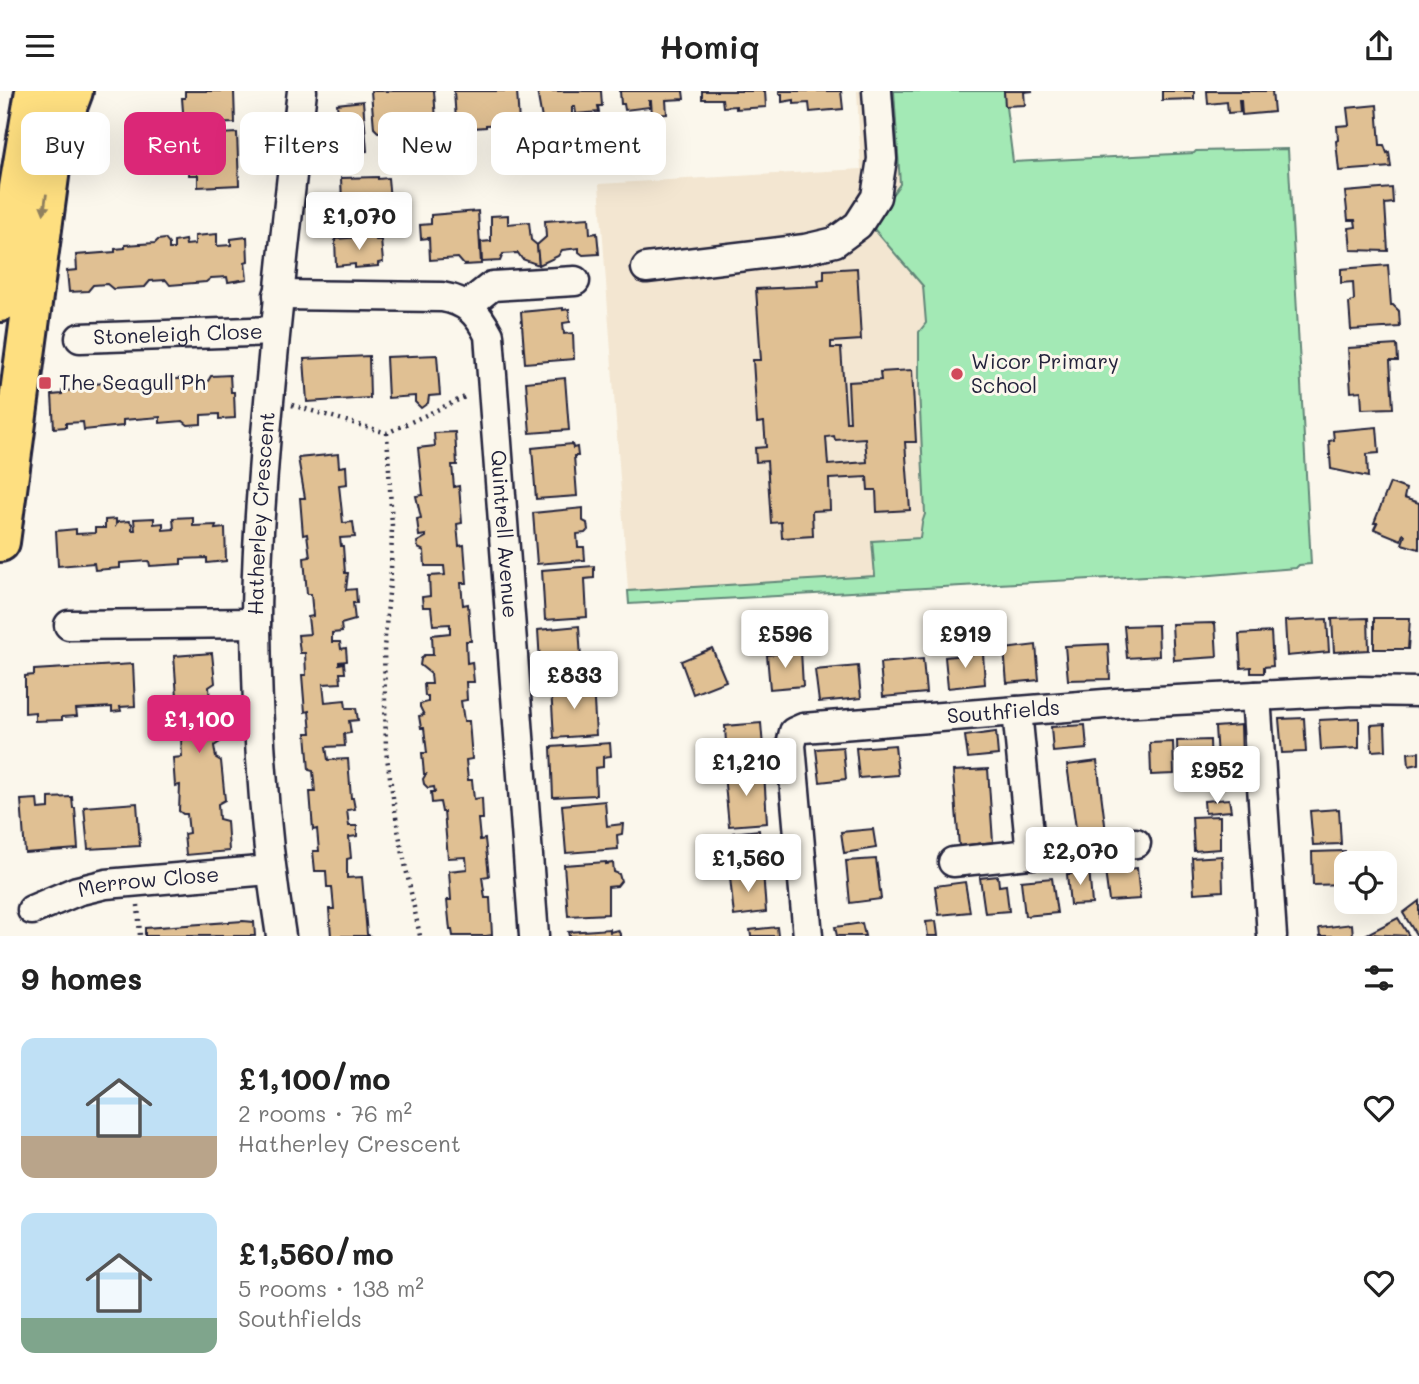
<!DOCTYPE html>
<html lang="en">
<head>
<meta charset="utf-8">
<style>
  body { margin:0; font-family:Mali,sans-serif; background:#f6f6f6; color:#222; height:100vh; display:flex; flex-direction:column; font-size:26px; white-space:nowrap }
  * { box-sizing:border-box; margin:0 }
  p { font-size:23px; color:#767676 }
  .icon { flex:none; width:38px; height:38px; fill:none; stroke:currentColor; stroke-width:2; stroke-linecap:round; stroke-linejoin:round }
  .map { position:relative; height:845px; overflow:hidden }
  .sheet { display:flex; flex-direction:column; background:#fff; flex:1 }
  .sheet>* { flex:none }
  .hud { position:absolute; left:21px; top:21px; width:700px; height:63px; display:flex; gap:14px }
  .tools { position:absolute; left:1334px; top:760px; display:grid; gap:14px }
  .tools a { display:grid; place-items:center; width:63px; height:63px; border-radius:14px; background:#fff; box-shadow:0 7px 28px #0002; font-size:35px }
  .price { position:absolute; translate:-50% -60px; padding:0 16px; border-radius:7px; background:#fff; color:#222; font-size:23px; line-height:46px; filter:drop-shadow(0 2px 4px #0008) }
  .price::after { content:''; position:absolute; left:50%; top:42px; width:21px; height:16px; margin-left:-10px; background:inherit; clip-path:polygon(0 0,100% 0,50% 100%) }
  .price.on { background:#db2777; color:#fff }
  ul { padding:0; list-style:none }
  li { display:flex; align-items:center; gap:21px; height:175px; padding:0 21px }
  li span { display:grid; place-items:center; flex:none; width:196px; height:140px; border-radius:14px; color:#555 }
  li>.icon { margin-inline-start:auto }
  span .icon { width:84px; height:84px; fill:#fffc; stroke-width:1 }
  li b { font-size:30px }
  h2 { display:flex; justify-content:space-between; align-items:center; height:84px; padding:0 21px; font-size:30px }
  .tag { padding:0 24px; border-radius:14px; background:#fff; box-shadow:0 7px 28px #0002; font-size:24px; line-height:63px }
  .tag.on { background:#db2777; color:#fff }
  header { display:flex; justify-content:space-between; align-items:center; height:91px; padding:0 21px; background:#fff; font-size:32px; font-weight:600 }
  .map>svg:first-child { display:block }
  .built { fill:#f3e6d1 }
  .green { fill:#a3e9b5; stroke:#628678; stroke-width:2 }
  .building { fill:#e0c093; stroke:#22223b; stroke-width:2; fill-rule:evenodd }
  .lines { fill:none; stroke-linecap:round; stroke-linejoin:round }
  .street-casing { stroke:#22223b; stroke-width:33 }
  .primary-casing { stroke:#22223b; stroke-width:44 }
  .path { stroke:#22223b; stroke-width:4.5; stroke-dasharray:2 5; stroke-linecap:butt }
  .street { stroke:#fbf7ec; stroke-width:28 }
  .primary { stroke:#fedf80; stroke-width:38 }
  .oneway { fill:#90805e }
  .poi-dot { fill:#d1495b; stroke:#fbf7ec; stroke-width:2.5 }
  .labels { text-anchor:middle; stroke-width:6; stroke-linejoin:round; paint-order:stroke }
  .street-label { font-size:21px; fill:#22223b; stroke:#fbf7ec }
  .poi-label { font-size:21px; fill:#22223b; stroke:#fbf7ec; text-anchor:start }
</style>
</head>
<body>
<header><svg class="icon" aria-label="menu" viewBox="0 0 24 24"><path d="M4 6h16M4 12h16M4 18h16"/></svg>Homiq<svg class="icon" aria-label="share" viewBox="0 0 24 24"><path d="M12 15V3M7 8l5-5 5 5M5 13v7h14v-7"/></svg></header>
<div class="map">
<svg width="1419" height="845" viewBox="0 0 1419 845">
  <rect width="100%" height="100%" fill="#fbf7ec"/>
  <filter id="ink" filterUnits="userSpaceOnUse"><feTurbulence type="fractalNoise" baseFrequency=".0143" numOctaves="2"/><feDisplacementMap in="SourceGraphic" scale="14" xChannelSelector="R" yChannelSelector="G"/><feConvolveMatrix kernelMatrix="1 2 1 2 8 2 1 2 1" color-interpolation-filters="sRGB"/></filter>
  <g filter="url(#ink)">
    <path class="built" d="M857 0H1004L1013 71 1288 58 1311 473 1164 484 629 513 599 93 861 78Z"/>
    <path class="green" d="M894 0H1004L1013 71 1194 62 1196 60 1288 58 1311 473 1299 474 1296 477 1188 486 1165 484 629 513 628 500 875 485 872 450 920 447 922 432 925 423 919 298V241L926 232 923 195 874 138 881 119 900 93Z"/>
    <g class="building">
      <path d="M185 0H234L235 32 184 34 182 7H185Z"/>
      <path d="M371 0H434L437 44 426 45 425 39H420L419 25 407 26 408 39 378 41 374 37Z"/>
      <path d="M454 0H517L519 32 486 34V36L473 37V44H457Z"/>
      <path d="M537 0H601L602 15H598L599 21 576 23 575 16H572V25L542 28Z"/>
      <path d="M620 0H683L684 8 666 9 667 23 652 24 651 10H649L650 16 625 19 624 13H621Z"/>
      <path d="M702 0H765L766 16 736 18V15L723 16 722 8H702Z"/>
      <path d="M779 0H841L843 18 810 21 809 12 794 13V9L782 11V3H779Z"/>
      <path d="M1004 0H1033L1024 1 1025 14 1005 15Z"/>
      <path d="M1162 0H1194V8L1162 9Z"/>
      <path d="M1207 0H1272L1274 21 1242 24 1241 9H1239L1240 21 1228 22 1227 11 1208 13Z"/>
      <path d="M363 10 367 60 338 62 335 32H339L337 13Z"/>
      <path d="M1377 14 1380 54H1384L1387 62 1389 61 1391 76 1339 80 1336 50 1338 49 1337 35 1349 34 1347 17Z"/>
      <path d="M237 42 239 94 198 96V84H189L188 71H184L182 45Z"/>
      <path d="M378 86V88L388 87 390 109 379 110 381 131 369 132V136L332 137 330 112 342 111 341 87Z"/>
      <path d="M1392 97 1393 112 1385 113 1388 160 1351 159 1349 137 1356 136 1355 129H1348L1345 101Z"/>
      <path d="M478 120 481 173 464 174 458 167 430 169 429 147 421 148 420 134 431 133V124Z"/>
      <path d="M508 124V133L529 131 531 149 537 154 539 174 522 168 518 162 503 163 500 170 482 171 481 151 491 150V125Z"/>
      <path d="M589 127 590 143 597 142 599 163 583 164 579 161V157L562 159 558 165 539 174 537 154 546 146 545 130Z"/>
      <path d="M217 143V155L231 154V148L247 146 248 170 245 171 247 188 228 191 227 186 211 187 206 191 170 194 166 189 150 190 145 196 113 198 107 193 93 194 88 200 69 201 67 180 77 179 76 164 115 161V158L125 157V154L155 152 158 149 165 148 169 153V158H174V151L185 149 186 154 195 153V145Z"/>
      <path d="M375 145 376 149H381L383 171 378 172V175L355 177V173L336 175 335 148Z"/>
      <path d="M1388 174 1391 214H1393L1399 220 1400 236 1351 239 1349 212 1354 209 1353 191 1341 192V178Z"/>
      <path d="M857 177 861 249 831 251V257H841L846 331H850L848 291 881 289 880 281 912 279 916 351H905L910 419 877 421 876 399H868L867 386 829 388 830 419 812 420 813 445 782 447 781 431 771 432 767 370 756 371 755 357 766 356 764 331 757 332 753 269H761L756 198 819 195 818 189 824 188V179ZM834 345 835 349 865 347 867 371 828 374 826 346Z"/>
      <path d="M563 217V219L569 218 570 231 563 232 564 243 573 242 574 268 525 272 521 221Z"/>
      <path d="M1397 254 1398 270H1390L1393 317 1362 318 1361 300 1351 301 1348 257Z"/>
      <path d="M437 264 440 304 429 305 428 312 421 317 415 311V305L388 307 386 266Z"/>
      <path d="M369 265 370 307 307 311 304 268Z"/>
      <path d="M230 284 231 301H234L235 327 219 328V323L201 324V333L188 334 183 330 160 332V326L123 329V335L84 339 83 331 66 332V336L54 337 52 304 62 303V300L91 298 93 293 130 290V296L150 294 149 290 189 287 190 292 208 290 211 285Z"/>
      <path d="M565 287 569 339 530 342 526 291Z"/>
      <path d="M1377 336 1379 362 1367 363 1368 386 1331 378 1329 350 1334 349 1333 340Z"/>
      <path d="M455 341 457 374H452L454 396 459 395 462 432 457 433 459 455 464 454 467 492H461L463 514 468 513 471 550H466L467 572 472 571 474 591H466L467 609 461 610 464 630H469L472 668 466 669 468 689H472L474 708 482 707 483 728H478L480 749 485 748 489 785 482 786 485 807H490L492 844 486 845H453L452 839H450L447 809H451L449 780 467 778 466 766 448 767 444 721H442L440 711 432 712 431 701H435L434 696 428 697 424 693 423 688 426 683H424L422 662H427L424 637H421L419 625 424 624 420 616V613L428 611V605H425L424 593H432L431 583 420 574 421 568 424 564H433L432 544 450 542V533L433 534 431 516H423L422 506 430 505 429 485 445 484 444 475H425L424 460 418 457 417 451 426 446V444L419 445 417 428 421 427 416 405 423 404 418 357 435 355 434 342Z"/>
      <path d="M572 353 573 357 577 356 578 365H574L577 405 536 408 532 357Z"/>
      <path d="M338 363 339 376 346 375 347 393 339 394 343 432 353 431 355 446 340 447 341 455H343L345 482H348L346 499 356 498 357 512H353L355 529 341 533 342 541 332 542V551H340L341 558 346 557 347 570 339 571V573L344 572 345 582H340L341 592 323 593 325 611 345 609 346 617H356L358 629 349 630 351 642 344 643 345 655 326 656 328 669 348 668 351 707H353L355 718 347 719 349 735H357V745L349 746 351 767 347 768V787L362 786 367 843 370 845H331L329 818H334L332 796H327L326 780H315L313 760H319L317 738 313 739 310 701H315L313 680 309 679 306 642H311L309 620 305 621 302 584H306L305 562H300L298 544 310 543 308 526 313 525 311 503H307L304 467 310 466 307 443 303 444 300 407H305L298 367Z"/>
      <path d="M1390 392 1406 398 1404 407 1419 412V458L1402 453 1405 444 1403 443 1401 449 1374 438 1377 432H1374Z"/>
      <path d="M583 417V430L587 432 588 439 585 442 577 443 578 456H584L585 469 537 473 533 422Z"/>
      <path d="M193 426V435L216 434 215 438 225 437 226 470 207 472V467L181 468V473L150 475 149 470 120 472V477L95 479 94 472 58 475 56 440 76 438V443L95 442V437H105V429L116 428V434L118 431 129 430 132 433V439H135L134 428 154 427V433L163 432V439L174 438 173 427Z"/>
      <path d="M594 475V487L585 488 587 526 545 529 542 479Z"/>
      <path d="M1368 527 1369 559 1334 561 1332 528Z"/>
      <path d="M1374 527H1410L1408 558H1374Z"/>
      <path d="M1327 528 1329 561 1287 565 1285 530Z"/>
      <path d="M1215 532 1217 566 1174 569 1172 533Z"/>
      <path d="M1158 534 1159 565 1127 567 1124 535Z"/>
      <path d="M579 535 582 585 541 588 538 539Z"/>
      <path d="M1271 541 1273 575 1264 576V582H1251V576L1241 577 1239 543Z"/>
      <path d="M1108 553 1110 588 1068 589 1065 555Z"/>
      <path d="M1036 554 1039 589 1007 592 1004 558Z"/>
      <path d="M712 557 726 590 693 603 681 570Z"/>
      <path d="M801 560 803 595 770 598 767 564Z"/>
      <path d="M212 562 215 592 209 596 210 612 217 614 220 651 214 655 216 667 221 670 225 709 218 713 219 728 227 730 229 760 186 764 184 743 189 742 187 723H183L179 720 180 694 175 695 173 667 182 666 181 646 177 647 173 624 170 625 168 608 177 606 174 565Z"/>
      <path d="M983 562 985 593 948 597 945 566Z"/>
      <path d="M923 568 926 602 883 606 880 572Z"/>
      <path d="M133 573 135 615 120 616 121 620 112 621V616L76 618 77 625 62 626V629L35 630V621L25 622V585L34 584V579Z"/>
      <path d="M858 575 861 607 819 611 815 579Z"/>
      <path d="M593 593 596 644 554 647 551 597Z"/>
      <path d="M1304 627 1306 661 1282 662 1279 628Z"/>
      <path d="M1359 627V657L1321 659 1319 629Z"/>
      <path d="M761 632 764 668 727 670 725 635Z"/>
      <path d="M1385 633 1386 659 1372 660 1371 634Z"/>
      <path d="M1085 634 1087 658 1053 661 1051 636Z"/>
      <path d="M1241 634 1242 666 1217 667 1215 636Z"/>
      <path d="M996 641 998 664 968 667 965 645Z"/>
      <path d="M1210 649 1211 680 1178 681 1177 650Z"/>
      <path d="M1173 651 1174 683 1151 684 1150 652Z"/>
      <path d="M610 652 611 665 603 666V676L595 677 596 704 553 706 551 656Z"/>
      <path d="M895 654 898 684 859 687 856 657Z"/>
      <path d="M843 656 846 688 820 691 816 658Z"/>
      <path d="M1419 661V673L1409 675 1408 662Z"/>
      <path d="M1097 670 1106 741 1077 744 1067 674Z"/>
      <path d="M988 678 993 751 959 755 953 680Z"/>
      <path d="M764 680 767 732 729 735 724 683Z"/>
      <path d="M72 706 73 717H75L78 758 25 762 21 709 37 708 38 718 49 717V707Z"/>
      <path d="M1229 708 1231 720 1205 722 1204 710Z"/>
      <path d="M605 710 607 735 623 733 622 743 617 744 618 758 566 762 562 714Z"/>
      <path d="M137 712 140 755 88 758 84 716Z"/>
      <path d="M1339 718 1341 753 1313 754 1310 720Z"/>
      <path d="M1220 725V758L1194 760 1192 726Z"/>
      <path d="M873 738 876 757 844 762 841 741Z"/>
      <path d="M759 739 762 772 736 774 733 742Z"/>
      <path d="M1345 760 1346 793 1313 794 1312 761Z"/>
      <path d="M1222 765 1223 800 1194 802 1192 767Z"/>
      <path d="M876 768 881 808 850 812 846 770Z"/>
      <path d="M606 771V773L613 772 614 781 619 783 621 790 617 795 608 796V823L568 825 564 774Z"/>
      <path d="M1089 776 1092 813 1070 814 1067 783H1071L1070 778Z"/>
      <path d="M1137 777 1140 808 1109 810 1105 780Z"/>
      <path d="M763 780 766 821 734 825 730 786Z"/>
      <path d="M998 785 999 795 1006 794 1009 820 985 822 980 787Z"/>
      <path d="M1052 787 1057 822 1025 825 1021 790Z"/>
      <path d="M965 791 970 821 939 824 935 795Z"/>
      <path d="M1419 810V845H1417L1403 822Z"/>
      <path d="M1398 827 1409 845 1367 843Z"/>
      <path d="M243 830 254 831 255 845H145V837Z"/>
      <path d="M936 830 938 845H928L926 831Z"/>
      <path d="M862 832 865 845H837L835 836Z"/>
      <path d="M1352 833 1353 845H1320L1319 837Z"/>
      <path d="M777 836 778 845H751L750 839Z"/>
      <path d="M610 838V841L618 839 621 845H569L568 841Z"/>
    </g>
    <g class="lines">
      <defs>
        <g id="street">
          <path d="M646 177 805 158 835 151 858 134 876 106 882 68 877 0"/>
          <path id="s1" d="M278 204 442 206C467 210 478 222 489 244L534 845"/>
          <path d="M468 214 492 195 575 190"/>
          <path id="s2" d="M80 247 275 240"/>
          <path d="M69 534 256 532"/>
          <path d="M1256 605 1272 845"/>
          <path d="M1017 620 1031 763"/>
          <path d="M953 771 1136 752"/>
          <path id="s3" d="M32 819 77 800 106 793 270 779"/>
          <path id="s4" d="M281 845C264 742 257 637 256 533 256 470 261 406 266 343 276 228 288 114 302 0"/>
          <path id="s5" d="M808 845 791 654 794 641 803 637 1117 612 1355 600 1419 601"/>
        </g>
        <g id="primary">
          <path d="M0 211 35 0"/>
          <path d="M0 451 52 63 61 32 73 0"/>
        </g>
      </defs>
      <use href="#street" class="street-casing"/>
      <use href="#primary" class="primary-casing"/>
      <g class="path">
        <path d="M292 314 387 342 467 305"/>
        <path d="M387 342 392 435 391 480 384 557 386 660 398 739 420 845"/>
        <path d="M138 814 140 845"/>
      </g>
      <use href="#street" class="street"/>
      <use href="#primary" class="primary"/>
    </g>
    <defs><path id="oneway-solid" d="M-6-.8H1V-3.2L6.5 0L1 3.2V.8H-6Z" transform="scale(1.75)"/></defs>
    <use class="oneway" href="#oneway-solid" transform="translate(45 113) rotate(98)"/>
  </g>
  <g class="poi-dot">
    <circle cx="957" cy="283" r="7"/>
    <rect x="38" y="285" width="14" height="14" rx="3.5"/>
  </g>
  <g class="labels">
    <g class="street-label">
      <text dy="7" stroke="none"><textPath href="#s2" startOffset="98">Stoneleigh Close</textPath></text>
      <text dy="7" stroke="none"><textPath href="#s4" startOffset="424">Hatherley Crescent</textPath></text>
      <text dy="7" stroke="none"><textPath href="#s1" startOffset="427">Quintrell Avenue</textPath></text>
      <text dy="7" stroke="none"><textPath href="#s5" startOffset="416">Southfields</textPath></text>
      <text dy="7" stroke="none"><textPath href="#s3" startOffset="121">Merrow Close</textPath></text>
    </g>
    <g class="poi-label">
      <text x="971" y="278">Wicor Primary<tspan x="971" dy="24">School</tspan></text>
      <text x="59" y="299">The Seagull Ph</text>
    </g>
  </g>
</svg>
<div class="tools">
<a><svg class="icon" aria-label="locate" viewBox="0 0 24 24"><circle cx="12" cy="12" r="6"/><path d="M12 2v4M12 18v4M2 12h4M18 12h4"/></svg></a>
</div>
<b class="price" style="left:359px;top:161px">£1,070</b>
<b class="price" style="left:785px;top:579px">£596</b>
<b class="price" style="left:965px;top:579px">£919</b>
<b class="price" style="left:574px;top:620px">£833</b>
<b class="price on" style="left:199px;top:664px">£1,100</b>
<b class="price" style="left:746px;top:707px">£1,210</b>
<b class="price" style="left:1217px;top:715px">£952</b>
<b class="price" style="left:1080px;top:796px">£2,070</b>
<b class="price" style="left:748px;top:803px">£1,560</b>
<div class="hud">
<a class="tag">Buy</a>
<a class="tag on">Rent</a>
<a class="tag">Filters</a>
<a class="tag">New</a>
<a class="tag">Apartment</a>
</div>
</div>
<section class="sheet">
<h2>9 homes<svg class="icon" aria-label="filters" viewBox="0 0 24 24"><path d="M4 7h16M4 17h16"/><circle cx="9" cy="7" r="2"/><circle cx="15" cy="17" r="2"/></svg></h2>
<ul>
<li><span style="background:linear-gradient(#bfe0f5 70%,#b9a48a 0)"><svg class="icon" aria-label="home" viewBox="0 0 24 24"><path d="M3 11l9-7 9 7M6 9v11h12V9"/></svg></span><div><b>£1,100/mo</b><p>2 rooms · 76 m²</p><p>Hatherley Crescent</p></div><svg class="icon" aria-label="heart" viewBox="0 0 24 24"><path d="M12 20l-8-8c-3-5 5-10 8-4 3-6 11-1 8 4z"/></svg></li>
<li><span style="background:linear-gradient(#bfe0f5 75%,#7fa58c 0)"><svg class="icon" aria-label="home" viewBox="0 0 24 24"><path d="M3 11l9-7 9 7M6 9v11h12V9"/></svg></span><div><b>£1,560/mo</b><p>5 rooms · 138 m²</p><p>Southfields</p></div><svg class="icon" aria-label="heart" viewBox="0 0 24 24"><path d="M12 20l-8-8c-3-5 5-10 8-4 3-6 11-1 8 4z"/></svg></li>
</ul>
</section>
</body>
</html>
